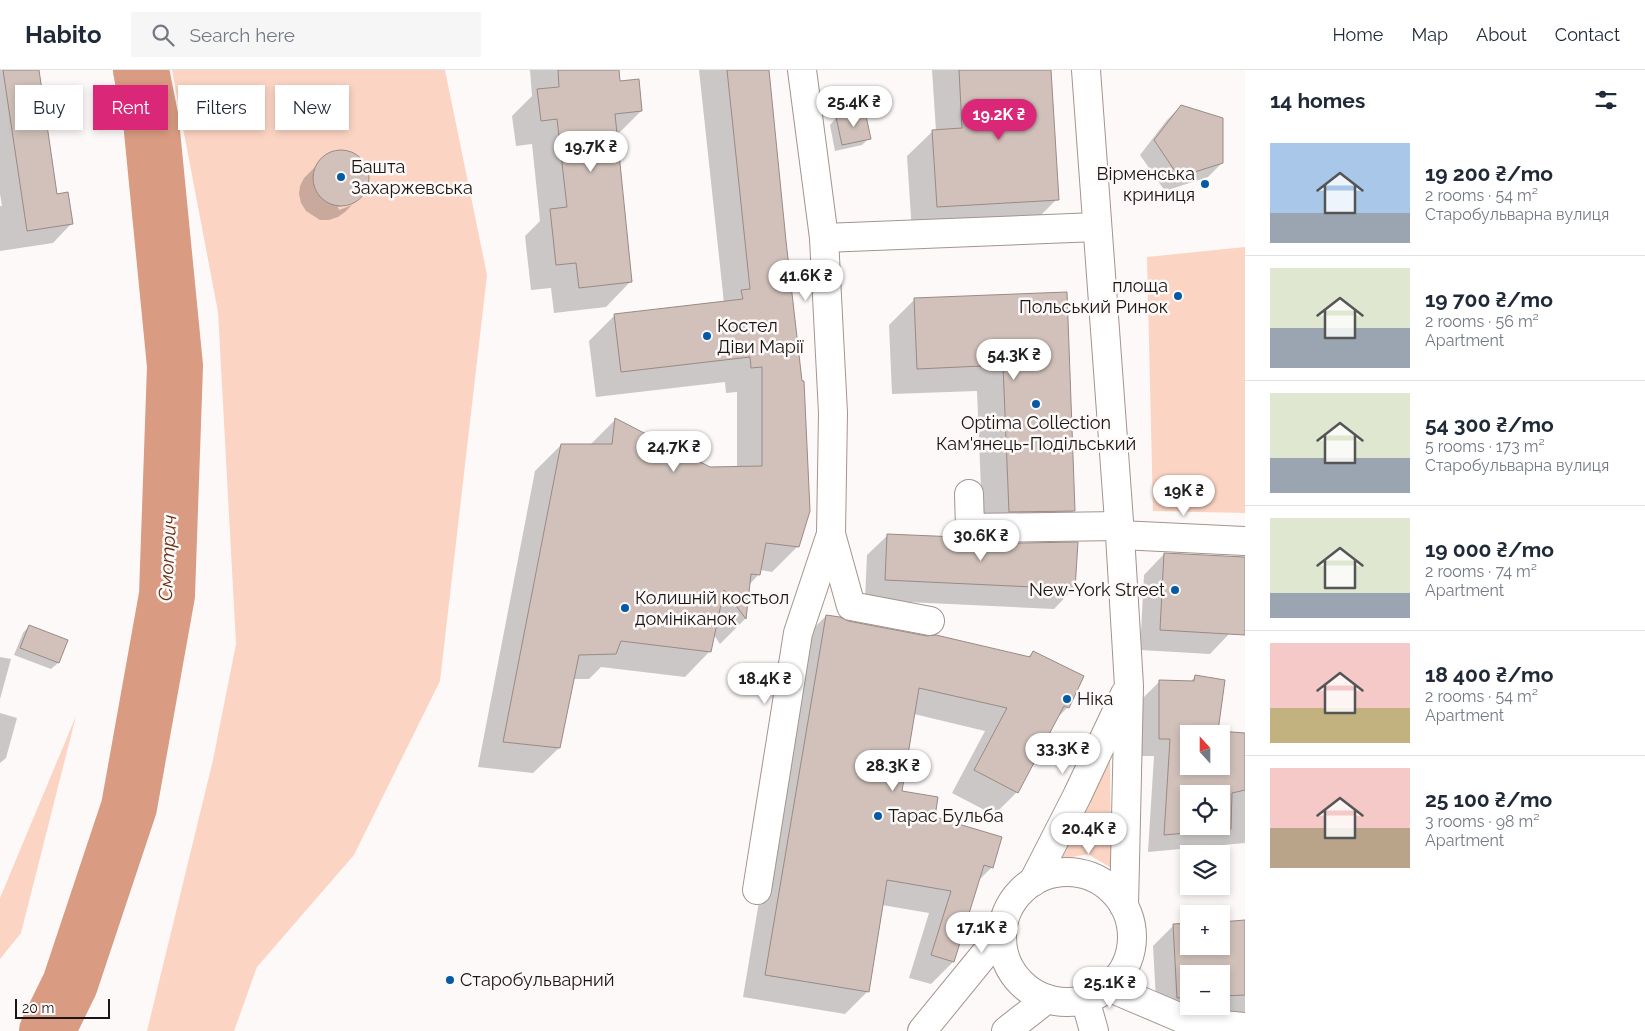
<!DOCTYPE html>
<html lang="en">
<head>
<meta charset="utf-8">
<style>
  body { margin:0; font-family:Raleway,sans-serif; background:#f6f6f7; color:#1f2937; height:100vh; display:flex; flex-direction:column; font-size:19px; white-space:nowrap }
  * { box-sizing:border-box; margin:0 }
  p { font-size:16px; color:#747a83 }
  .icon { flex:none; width:28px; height:28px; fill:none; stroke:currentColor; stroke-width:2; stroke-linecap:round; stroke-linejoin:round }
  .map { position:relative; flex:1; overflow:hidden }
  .sheet { display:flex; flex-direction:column; background:#fff; width:400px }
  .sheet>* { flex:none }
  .guide { position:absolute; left:15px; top:15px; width:475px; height:45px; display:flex; gap:10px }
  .needle { width:32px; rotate:339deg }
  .fabs { position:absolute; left:1180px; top:655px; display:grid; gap:10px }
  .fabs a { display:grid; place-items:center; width:50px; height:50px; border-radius:0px; background:#fff; box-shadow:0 2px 8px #0003; font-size:25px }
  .scale { position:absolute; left:15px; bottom:12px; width:95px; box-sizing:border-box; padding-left:5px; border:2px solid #1b1513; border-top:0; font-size:14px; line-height:18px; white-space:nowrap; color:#1b1513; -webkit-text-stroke:4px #fdf9f8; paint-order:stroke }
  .price { position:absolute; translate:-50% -42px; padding:0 11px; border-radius:18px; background:#fff; color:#222; font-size:16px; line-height:32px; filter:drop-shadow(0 1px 2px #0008) }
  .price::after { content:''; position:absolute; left:50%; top:30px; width:15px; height:11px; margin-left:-8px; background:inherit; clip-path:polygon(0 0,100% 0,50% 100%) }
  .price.selected { background:#db2777; color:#fff }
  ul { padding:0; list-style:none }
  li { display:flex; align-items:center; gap:15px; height:125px; padding:0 25px }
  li+li { border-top:1px solid #e0e1e3 }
  li span { display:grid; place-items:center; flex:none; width:140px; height:100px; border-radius:0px; color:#555 }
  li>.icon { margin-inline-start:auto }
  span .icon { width:60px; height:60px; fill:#fffc; stroke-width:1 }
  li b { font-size:21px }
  h2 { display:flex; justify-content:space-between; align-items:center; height:60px; padding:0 25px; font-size:21px }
  .tag { padding:0 18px; border-radius:0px; background:#fff; box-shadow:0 2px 8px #0003; font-size:18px; line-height:45px }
  .tag.selected { background:#db2777; color:#fff }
  header { display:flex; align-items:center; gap:30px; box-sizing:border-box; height:70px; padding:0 25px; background:#fff; border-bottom:1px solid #e0e1e3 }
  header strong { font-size:24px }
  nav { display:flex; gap:28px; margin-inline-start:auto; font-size:18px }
  .search { width:350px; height:45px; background:#f6f6f7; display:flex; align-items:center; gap:12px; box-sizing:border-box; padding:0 18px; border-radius:0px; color:#747a83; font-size:19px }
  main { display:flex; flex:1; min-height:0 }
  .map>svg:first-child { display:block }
  .green { fill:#fcd4c3 }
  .shadow { fill:#0003; fill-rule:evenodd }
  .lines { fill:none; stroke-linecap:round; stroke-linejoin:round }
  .river { stroke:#d99b81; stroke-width:56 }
  .building { fill:#d1c1ba; stroke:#998a84; fill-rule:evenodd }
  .minor-casing { stroke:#a3948e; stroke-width:30 }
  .major-casing { stroke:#a3948e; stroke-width:30 }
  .minor { stroke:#fff; stroke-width:28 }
  .major { stroke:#fff; stroke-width:28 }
  .poi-dot { fill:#055aa8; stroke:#fdf9f8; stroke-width:2 }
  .labels { text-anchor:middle; stroke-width:5; stroke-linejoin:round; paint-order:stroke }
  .poi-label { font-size:18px; fill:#1b1513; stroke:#fdf9f8; text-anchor:start }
  .water-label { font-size:19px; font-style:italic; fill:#662d12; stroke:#fdf9f8 }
</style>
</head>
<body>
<header>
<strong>Habito</strong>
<div class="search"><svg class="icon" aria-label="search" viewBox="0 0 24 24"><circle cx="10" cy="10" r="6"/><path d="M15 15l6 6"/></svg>Search here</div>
<nav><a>Home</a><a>Map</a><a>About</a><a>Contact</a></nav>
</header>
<main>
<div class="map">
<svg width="1245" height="961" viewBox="0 0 1245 961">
  <rect width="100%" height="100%" fill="#fdf9f8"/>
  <g class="green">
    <path d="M172 0H445L487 205 440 611 354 785 257 897 234 961H147L213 690 236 574 218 242Z"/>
    <path d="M1245 177V443L1153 441 1147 187Z"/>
    <path d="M76 646 21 863 0 889V828Z"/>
    <path d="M1110 676 1111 798 1088 784 1061 789Z"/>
  </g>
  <g class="shadow">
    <path d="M0 0H38L56 125 71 154 53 173 0 181V136H2L0 124Z"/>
    <path d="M530 0H618L619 13 641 41 616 66 631 211 606 237 554 243 551 218 531 220 525 166 540 151 532 74 516 76 512 46 532 26Z"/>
    <path d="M699 0H768L798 476 772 502 760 500 759 504 749 515 745 549 720 574 714 565 710 581 685 607 601 597 589 609H573L559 678 533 703 478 697 535 401 561 375H590L615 350 710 399 737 398V322L726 323 725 312 596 327 589 271 615 245 724 233Z"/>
    <path d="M932 0H1049L1057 129 1032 154 912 162 907 86 933 61H936Z"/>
    <path d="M1181 36 1222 93 1208 107 1165 121 1140 85 1167 50Z"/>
    <path d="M836 48 869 68 862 75 835 81 830 55Z"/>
    <path d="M342 81 351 83 359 88 365 94 368 104V112L365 121 353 134V132L338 137 339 140 352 135 345 142 338 147 329 150H320L306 141 301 133 299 124 300 116 304 108 325 87 333 83Z"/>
    <path d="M1065 223 1074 440 1048 467 983 468 977 321 892 324 889 255 915 229Z"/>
    <path d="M888 465 962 473 1074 518 1054 539 865 530 867 485Z"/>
    <path d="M1164 484 1230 563 1210 584 1140 580 1144 505Z"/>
    <path d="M826 546 848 553 1027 588 1033 582 1068 637 1055 650 1017 722 994 745 952 723 985 661 914 644 901 722 992 797 977 812 953 892 931 914 909 908 929 843 882 835 867 922 845 944 743 927 803 569Z"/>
    <path d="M29 556 58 593 51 599 14 585 23 563Z"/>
    <path d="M0 587 11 589 0 629Z"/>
    <path d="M1195 607 1217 662 1245 664V773L1148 782 1154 686H1142V629L1160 611 1190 612ZM1189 664H1221V696H1189ZM1189 724H1221V756H1189Z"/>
    <path d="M0 643 17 648 6 688 0 693Z"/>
    <path d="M1245 852V944L1157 948 1153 876 1174 855 1189 876H1221ZM1189 904H1221V936H1189Z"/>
  </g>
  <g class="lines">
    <path class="river" d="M47 961 70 914 129 737 167 525 175 296 151 51 141 0"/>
  </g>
  <g class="building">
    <path d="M3 0H39L57 124 68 122 73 154 27 161Z"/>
    <path d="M558 0H619L620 11 639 9 642 41 615 44 632 212 579 218 576 193 556 195 550 139 567 137 557 49 541 51 537 19 559 17Z"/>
    <path d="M727 0H769L786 171 802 311H804L810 441 799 477 766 473 760 505 751 504 746 549 724 520 711 582 621 571 616 584 579 585 560 678 503 672 561 374H612L615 348 710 397 762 396V297L751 298 750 287 621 302 614 244 743 229 741 220 750 219Z"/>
    <path d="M959 0H1051L1059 130 937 137 932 60 962 58Z"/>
    <path d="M1181 35 1223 48V93L1179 107 1154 70Z"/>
    <path d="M865 41 871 69 842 75 836 47Z"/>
    <circle cx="341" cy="108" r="28"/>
    <path d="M1067 222 1075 441 1009 442 1003 295 917 299 914 228Z"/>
    <path d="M887 464 957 467 963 472 970 474 1078 472 1075 519 885 510Z"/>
    <path d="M1164 483 1245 487V565L1160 560Z"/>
    <path d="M826 545 840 547 848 551 927 566 936 565 1030 587 1033 581 1084 606 1069 638 1064 636 1018 723 974 700 1007 638 919 618 902 721 938 727 935 747 1002 767 993 798 984 795 954 892 931 885 951 821 887 810 869 922 765 905Z"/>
    <path d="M29 555 68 570 59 593 20 578Z"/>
    <path d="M1195 605 1225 610 1218 661 1245 663V720L1232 723 1231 759 1164 765 1170 669H1159V610L1194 611ZM1189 664H1221V696H1189ZM1189 724H1221V756H1189Z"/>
    <path d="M1245 850V925L1221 926V904H1189V927L1177 928 1173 854 1189 853V876H1221V852Z"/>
  </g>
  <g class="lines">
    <defs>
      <g id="minor">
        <path d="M824 168 1097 157"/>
        <path d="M969 424 970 458 1119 456"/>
        <path d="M831 464 851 536 930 551"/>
        <path d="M1120 465 1245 471"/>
        <path d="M757 820 798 563 831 464 833 343 824 168 802 0"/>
        <path d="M1108 917 1181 948 1202 953 1245 957"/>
        <path d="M1085 929 1094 961"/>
      </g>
      <g id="major">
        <path d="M1086 0 1120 465 1129 616 1124 836"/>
        <circle cx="1067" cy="867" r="65"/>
        <path d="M1033 812 1077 726 1125 624"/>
        <path d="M922 961 1002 863"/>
        <path d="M1006 961 1047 929"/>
      </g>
    </defs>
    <use href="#minor" class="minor-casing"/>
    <use href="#major" class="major-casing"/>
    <use href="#minor" class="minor"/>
    <use href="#major" class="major"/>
  </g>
  <g class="poi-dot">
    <circle cx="341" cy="107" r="5"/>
    <circle cx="1205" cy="114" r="5"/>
    <circle cx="1178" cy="226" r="5"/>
    <circle cx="707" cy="266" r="5"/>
    <circle cx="1036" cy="334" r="5"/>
    <circle cx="1175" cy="520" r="5"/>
    <circle cx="625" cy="538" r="5"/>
    <circle cx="1067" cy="629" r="5"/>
    <circle cx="878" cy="746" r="5"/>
    <circle cx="450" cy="910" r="5"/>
  </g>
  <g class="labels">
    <g class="poi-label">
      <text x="351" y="103">Башта<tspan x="351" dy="21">Захаржевська</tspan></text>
      <text x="1195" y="110" text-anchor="end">Вірменська<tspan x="1195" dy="21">криниця</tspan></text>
      <text x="1168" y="222" text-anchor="end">площа<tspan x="1168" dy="21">Польський Ринок</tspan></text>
      <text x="717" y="262">Костел<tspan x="717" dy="21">Діви Марії</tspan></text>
      <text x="1036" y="359" text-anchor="middle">Optima Collection<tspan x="1036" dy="21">Кам'янець-Подільський</tspan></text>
      <text x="1165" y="526" text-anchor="end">New-York Street</text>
      <text x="635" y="534">Колишній костьол<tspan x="635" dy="21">домініканок</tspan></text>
      <text x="1077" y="635">Ніка</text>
      <text x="888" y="752">Тарас Бульба</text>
      <text x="460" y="916">Старобульварний</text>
    </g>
    <g class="water-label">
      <text transform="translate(167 488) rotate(-87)" y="7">Смотрич</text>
    </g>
  </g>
</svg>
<div class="fabs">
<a><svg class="needle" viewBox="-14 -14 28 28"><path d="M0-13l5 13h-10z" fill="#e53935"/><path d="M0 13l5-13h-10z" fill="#747a83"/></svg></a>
<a><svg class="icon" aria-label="locate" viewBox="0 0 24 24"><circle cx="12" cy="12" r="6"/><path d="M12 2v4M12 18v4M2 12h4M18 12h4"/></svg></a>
<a><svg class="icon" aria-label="layers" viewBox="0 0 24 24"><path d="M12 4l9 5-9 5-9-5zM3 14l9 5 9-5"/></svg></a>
<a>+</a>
<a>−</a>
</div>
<div class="scale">20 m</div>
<b class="price" style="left:854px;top:58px">25.4K ₴</b>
<b class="price selected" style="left:999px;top:71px">19.2K ₴</b>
<b class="price" style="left:591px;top:103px">19.7K ₴</b>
<b class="price" style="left:806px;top:232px">41.6K ₴</b>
<b class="price" style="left:1014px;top:311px">54.3K ₴</b>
<b class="price" style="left:674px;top:403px">24.7K ₴</b>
<b class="price" style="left:1184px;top:447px">19K ₴</b>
<b class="price" style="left:981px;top:492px">30.6K ₴</b>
<b class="price" style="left:765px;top:635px">18.4K ₴</b>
<b class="price" style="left:1063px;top:705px">33.3K ₴</b>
<b class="price" style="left:893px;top:722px">28.3K ₴</b>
<b class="price" style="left:1089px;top:785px">20.4K ₴</b>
<b class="price" style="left:982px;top:884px">17.1K ₴</b>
<b class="price" style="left:1110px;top:939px">25.1K ₴</b>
<div class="guide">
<a class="tag">Buy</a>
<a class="tag selected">Rent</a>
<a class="tag">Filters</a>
<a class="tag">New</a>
</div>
</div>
<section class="sheet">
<h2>14 homes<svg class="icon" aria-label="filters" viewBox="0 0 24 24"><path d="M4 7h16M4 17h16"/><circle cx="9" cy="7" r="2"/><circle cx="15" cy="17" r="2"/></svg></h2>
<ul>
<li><span style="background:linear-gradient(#a9c7e8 70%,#9aa5b1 0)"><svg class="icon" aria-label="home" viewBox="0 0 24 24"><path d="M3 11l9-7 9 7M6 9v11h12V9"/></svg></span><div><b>19 200 ₴/mo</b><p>2 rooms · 54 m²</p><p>Старобульварна вулиця</p></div></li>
<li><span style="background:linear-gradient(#dfe7d0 60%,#9aa5b1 0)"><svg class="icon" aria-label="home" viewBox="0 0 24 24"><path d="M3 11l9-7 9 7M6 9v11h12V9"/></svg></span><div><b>19 700 ₴/mo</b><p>2 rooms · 56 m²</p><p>Apartment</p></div></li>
<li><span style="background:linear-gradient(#dfe7d0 65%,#9aa5b1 0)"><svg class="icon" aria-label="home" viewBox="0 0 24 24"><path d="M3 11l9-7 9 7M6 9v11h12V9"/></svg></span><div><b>54 300 ₴/mo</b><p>5 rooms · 173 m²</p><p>Старобульварна вулиця</p></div></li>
<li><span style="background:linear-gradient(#dfe7d0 75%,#9aa5b1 0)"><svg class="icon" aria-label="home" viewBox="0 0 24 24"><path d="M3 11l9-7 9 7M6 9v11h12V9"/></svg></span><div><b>19 000 ₴/mo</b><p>2 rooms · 74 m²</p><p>Apartment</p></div></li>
<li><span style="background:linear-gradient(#f6c9c9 65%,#c2b280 0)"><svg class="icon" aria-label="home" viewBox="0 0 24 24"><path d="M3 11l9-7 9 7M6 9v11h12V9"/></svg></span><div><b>18 400 ₴/mo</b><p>2 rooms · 54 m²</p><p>Apartment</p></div></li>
<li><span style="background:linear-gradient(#f6c9c9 60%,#b9a48a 0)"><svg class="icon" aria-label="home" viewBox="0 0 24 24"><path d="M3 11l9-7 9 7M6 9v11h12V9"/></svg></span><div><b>25 100 ₴/mo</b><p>3 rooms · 98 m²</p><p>Apartment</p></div></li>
</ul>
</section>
</main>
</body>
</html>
